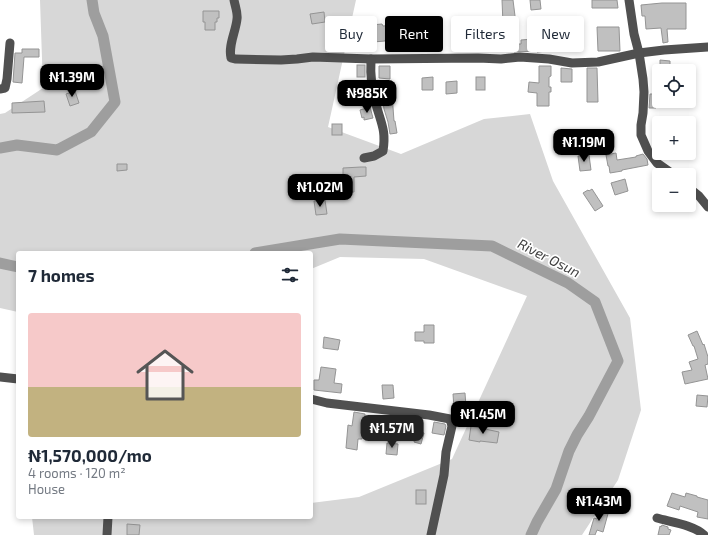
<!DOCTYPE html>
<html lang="en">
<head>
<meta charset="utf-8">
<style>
  body { margin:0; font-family:"Exo 2",sans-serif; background:#f2f2f3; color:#1f2937; height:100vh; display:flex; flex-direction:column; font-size:15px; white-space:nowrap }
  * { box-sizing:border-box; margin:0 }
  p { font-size:13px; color:#747a83 }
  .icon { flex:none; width:22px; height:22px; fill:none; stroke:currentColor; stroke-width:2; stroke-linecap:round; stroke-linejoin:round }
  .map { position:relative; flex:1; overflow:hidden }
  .drawer { position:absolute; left:16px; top:251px; width:297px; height:268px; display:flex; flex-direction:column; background:#fff; border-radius:4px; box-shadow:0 2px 6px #0003 }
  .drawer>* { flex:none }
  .top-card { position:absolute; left:325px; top:16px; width:323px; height:36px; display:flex; gap:8px }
  .buttons { position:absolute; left:652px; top:64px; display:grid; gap:8px }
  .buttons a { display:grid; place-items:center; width:44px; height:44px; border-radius:4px; background:#fff; box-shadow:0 2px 6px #0003; font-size:20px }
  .price { position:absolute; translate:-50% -34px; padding:0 9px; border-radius:8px; background:#000; color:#fff; font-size:13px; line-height:26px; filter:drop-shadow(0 1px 2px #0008) }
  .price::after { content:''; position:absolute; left:50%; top:24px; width:12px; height:9px; margin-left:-6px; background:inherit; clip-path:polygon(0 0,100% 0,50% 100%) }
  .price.selected { background:#222; color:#fff }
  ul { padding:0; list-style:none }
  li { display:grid; align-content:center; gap:8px; height:212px; padding:0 12px }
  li+li { border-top:1px solid #e0e1e3 }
  li span { display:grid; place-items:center; height:124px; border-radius:4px; color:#555 }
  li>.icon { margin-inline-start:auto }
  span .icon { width:72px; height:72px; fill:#fffc; stroke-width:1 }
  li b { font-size:17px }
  h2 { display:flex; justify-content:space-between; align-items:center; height:48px; padding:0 12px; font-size:17px }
  .chip { padding:0 14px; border-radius:4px; background:#fff; box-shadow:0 2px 6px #0003; font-size:14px; line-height:36px }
  .chip.selected { background:#000; color:#fff }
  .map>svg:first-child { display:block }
  .green { fill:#d7d7d7 }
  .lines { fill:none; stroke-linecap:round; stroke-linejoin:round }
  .river { stroke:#9e9e9e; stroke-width:11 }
  .building { fill:#c0c0c0; stroke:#949494 }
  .minor { stroke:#505050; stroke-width:9 }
  .labels { text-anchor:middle; stroke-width:3.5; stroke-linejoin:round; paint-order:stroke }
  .water-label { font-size:14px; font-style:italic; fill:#3f3f3f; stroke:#fff }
</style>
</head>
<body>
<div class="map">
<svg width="708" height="535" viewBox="0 0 708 535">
  <rect width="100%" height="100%" fill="#fff"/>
  <path class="green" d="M40 0H356L328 127 401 154 484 119 530 114 553 181 630 318 641 410 618 480 582 535H34L32 517H311V503L359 497 452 459 527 296 424 259 340 257 311 269V253H18V312L0 308V114L5 113 43 88Z"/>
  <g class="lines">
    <g class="river">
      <path d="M0 148 17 145 57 150 91 132 115 102 103 36 94 13 92 0"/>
      <path d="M255 253 340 239 492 246 568 283 595 302 618 361 589 416 577 435 569 451 556 489 537 522 531 535"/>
      <path d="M0 263 18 267"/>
    </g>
  </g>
  <g class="building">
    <path d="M502 0H513L516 24H503Z"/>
    <path d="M530 0H540L541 9 531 10Z"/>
    <path d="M592 0H617L618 8H592Z"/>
    <path d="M662 3H686V29H667L668 42 663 43 661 28 646 29 645 16H642L641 5Z"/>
    <path d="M203 11H219V18H217V22H215V30H205V22H203Z"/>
    <path d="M324 12 325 22 312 24 310 14Z"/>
    <path d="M382 24 383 26 397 25 398 39 385 40V41L373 42 371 25Z"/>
    <path d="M353 26 355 38 344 39 342 27Z"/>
    <path d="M597 27H619L620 51H598Z"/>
    <path d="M533 39V43L546 41 547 51 537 52V51L514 52V44H521V40Z"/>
    <path d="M22 49H39V57H24L22 83 13 82 15 53H22Z"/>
    <path d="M660 60 670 61V71H660Z"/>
    <rect x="357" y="65" width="8" height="12"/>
    <path d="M379 66H390V79L379 78Z"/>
    <path d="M539 66H551V76L549 77V87H551V92H549V106H537V93L528 92 529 82 539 83Z"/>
    <path d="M561 68 572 69V82H561Z"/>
    <path d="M587 68H597L598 102H587Z"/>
    <path d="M433 77V90H422V78Z"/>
    <rect x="476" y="77" width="9" height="13"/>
    <path d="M457 81V93L446 94V82Z"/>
    <path d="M75 91 79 103 70 106 66 94Z"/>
    <path d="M392 94 394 121H395L397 133 390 134 388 122 384 109 382 95Z"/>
    <path d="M650 94H657L656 108H649Z"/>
    <path d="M44 101 45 112 12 113V103Z"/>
    <path d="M370 107 373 118 364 120V117L362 118 360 110Z"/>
    <rect x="332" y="124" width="10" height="11"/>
    <path d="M616 153 617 160 636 157V156L643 154 647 159 648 165 622 170V171L610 173 609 166H608L606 155Z"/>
    <path d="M589 155 591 170 580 171 578 156Z"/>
    <path d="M117 164H127V170L117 171Z"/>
    <path d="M361 167H366V176L354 177V192H343V168Z"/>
    <path d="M625 179 628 191 615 195 611 183Z"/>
    <path d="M592 189 603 206 595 211 583 193 588 190 589 191Z"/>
    <path d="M325 200 327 214 316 215 314 201Z"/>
    <path d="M424 325H434V343H424V341H415V332H424Z"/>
    <path d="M697 331 703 345 704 344 708 357V364L705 365 708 379 685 384 682 372 692 370 689 362 698 359 694 346H693L688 335Z"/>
    <path d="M324 337 340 340 338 350 323 348Z"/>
    <path d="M321 367 336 369 334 383 342 384 341 393 314 390V380H319Z"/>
    <path d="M382 385H393L394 398 383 399Z"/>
    <path d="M465 393 466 407 454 408 453 394Z"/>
    <path d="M697 395 708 396 707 407 696 406Z"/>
    <path d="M354 412 365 414 362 439H358L357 450 346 448 348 425 352 426Z"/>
    <path d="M434 422 445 424 446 426 444 435 432 433Z"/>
    <path d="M471 426 499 432 497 443 480 441V442L469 440Z"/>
    <path d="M417 432 424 433 421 444 414 442Z"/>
    <path d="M387 443 398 444 397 455 386 454Z"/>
    <rect x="416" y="490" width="10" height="14"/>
    <path d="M672 493 685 497 686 493 697 496V497L708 500V519L697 517 698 512 680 506 679 510 667 506Z"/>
    <path d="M600 508 609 510 603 532 597 530 595 535H589L594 518 597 519Z"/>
    <path d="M127 524 140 525 139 535H127Z"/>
    <path d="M662 525 668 527V529L671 530 669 535H658L660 526 661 527Z"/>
  </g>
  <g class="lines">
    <g class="minor">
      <path d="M234 0C235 6 238 13 237 19 236 31 228 45 231 58L235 59 281 60 297 59 313 57 371 59 478 58 501 59 520 57 549 59 572 63 598 62 639 53 664 50 708 47"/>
      <path d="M629 0 634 34 639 53 643 79 644 92 643 113 641 125V135L648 151 657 163 674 175"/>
      <path d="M0 89 5 88 7 79 10 43"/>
      <path d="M364 158 374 156 383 151C386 132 382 125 377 108 372 92 370 75 371 59"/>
      <path d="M689 188 699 196 708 207"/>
      <path d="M0 377 18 379"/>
      <path d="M311 399 327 403 429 415 450 419 452 426 446 452 444 475 431 535"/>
      <path d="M657 518C671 522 694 525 704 535"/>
      <path d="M107 535 108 517"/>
    </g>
  </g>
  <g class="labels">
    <g class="water-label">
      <text transform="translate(549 258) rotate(27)" y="5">River Osun</text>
    </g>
  </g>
</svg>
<div class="buttons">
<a><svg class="icon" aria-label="locate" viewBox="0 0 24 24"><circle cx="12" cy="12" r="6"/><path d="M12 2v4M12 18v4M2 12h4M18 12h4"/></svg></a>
<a>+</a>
<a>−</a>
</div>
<b class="price" style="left:72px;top:98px">₦1.39M</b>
<b class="price" style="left:367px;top:114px">₦985K</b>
<b class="price" style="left:584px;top:163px">₦1.19M</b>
<b class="price" style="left:320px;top:208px">₦1.02M</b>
<b class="price" style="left:483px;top:435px">₦1.45M</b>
<b class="price selected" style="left:392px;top:449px">₦1.57M</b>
<b class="price" style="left:599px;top:522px">₦1.43M</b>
<div class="top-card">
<a class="chip">Buy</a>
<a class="chip selected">Rent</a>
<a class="chip">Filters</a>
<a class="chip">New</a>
</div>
<section class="drawer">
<h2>7 homes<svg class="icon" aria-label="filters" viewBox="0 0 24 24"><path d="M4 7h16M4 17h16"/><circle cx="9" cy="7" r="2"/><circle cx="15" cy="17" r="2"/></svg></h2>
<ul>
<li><span style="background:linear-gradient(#f6c9c9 60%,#c2b280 0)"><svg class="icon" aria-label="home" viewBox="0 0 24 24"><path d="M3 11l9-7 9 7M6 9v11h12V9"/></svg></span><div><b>₦1,570,000/mo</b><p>4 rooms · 120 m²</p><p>House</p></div></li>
</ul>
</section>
</div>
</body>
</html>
